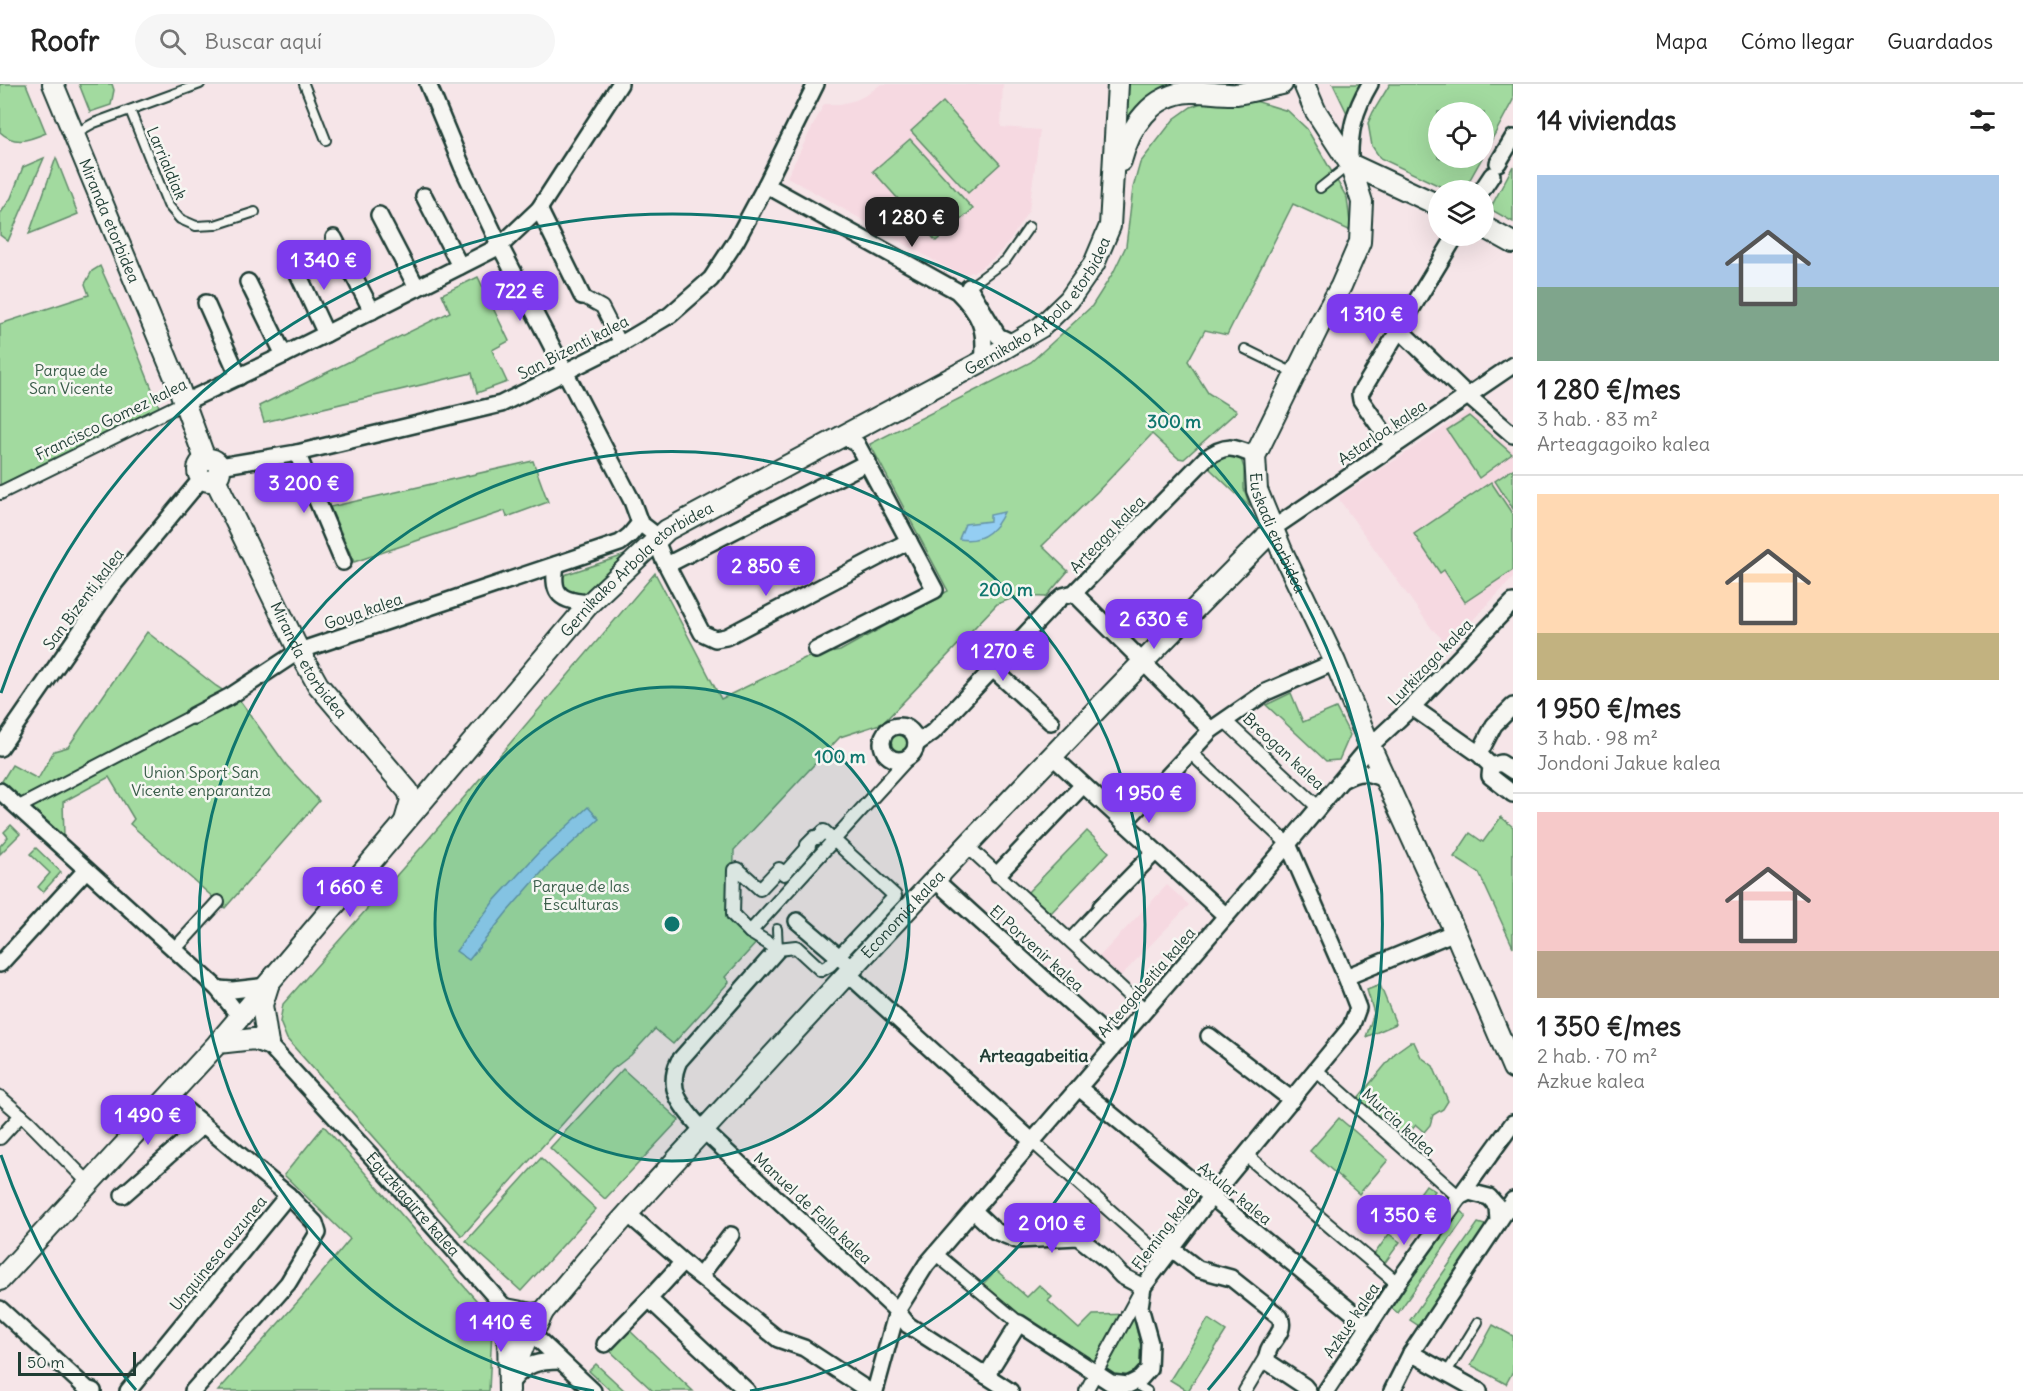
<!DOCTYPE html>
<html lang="es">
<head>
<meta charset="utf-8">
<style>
  body { margin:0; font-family:Delius,sans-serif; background:#f6f6f6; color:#222; height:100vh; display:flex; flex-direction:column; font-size:22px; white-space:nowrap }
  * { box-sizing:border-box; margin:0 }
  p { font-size:20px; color:#767676 }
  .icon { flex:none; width:33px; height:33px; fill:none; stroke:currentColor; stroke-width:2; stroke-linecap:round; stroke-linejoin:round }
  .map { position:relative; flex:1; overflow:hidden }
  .details { display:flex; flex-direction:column; background:#fff; width:510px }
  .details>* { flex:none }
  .controls { position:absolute; left:1428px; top:18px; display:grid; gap:12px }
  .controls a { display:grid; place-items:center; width:66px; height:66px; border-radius:50%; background:#fff; box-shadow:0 6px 24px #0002; font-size:30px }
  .scale { position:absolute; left:18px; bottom:15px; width:118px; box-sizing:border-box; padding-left:6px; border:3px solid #1f3d34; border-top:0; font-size:16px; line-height:21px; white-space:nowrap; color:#1f3d34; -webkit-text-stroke:4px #f6f6f2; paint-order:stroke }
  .price { position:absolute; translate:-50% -51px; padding:0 14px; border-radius:12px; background:#7c3aed; color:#fff; font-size:20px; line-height:39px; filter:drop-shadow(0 2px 3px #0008) }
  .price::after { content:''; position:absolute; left:50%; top:36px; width:18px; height:14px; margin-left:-9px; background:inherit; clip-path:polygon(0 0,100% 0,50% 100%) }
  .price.active { background:#222; color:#fff }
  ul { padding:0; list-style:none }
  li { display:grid; align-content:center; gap:12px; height:318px; padding:0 24px }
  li+li { border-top:2px solid #e0e0e0 }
  li span { display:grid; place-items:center; height:186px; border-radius:0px; color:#555 }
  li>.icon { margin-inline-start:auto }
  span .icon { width:108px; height:108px; fill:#fffc; stroke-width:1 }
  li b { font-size:26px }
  h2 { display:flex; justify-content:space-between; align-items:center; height:72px; padding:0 24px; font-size:26px }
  header { display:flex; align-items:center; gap:36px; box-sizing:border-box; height:84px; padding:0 30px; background:#fff; border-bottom:2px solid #e0e0e0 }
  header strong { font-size:28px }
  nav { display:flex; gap:33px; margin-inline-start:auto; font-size:21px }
  .search { width:420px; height:54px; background:#f6f6f6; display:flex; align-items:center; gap:15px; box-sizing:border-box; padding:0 21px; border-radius:33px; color:#767676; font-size:22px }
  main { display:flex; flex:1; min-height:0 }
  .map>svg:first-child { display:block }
  .built { fill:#f6d9e1 }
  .green { fill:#a2da9f; stroke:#608c6a; stroke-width:1.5 }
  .water { fill:#94cef3; stroke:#6594a7; stroke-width:1.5 }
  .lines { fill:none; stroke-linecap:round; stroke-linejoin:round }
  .service-casing { stroke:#1f3d34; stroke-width:12 }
  .pedestrian-casing { stroke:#1f3d34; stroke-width:16 }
  .minor-casing { stroke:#1f3d34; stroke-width:20 }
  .tertiary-casing { stroke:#1f3d34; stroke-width:24 }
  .service { stroke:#f6f6f2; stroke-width:8 }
  .pedestrian { stroke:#f6f6f2; stroke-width:12 }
  .minor { stroke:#f6f6f2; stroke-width:15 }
  .tertiary { stroke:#f6f6f2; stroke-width:20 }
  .ring { fill:none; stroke:#0f766e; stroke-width:3 }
  .labels { text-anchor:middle; stroke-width:5; stroke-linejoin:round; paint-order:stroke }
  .street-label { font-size:16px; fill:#1f3d34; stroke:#f6f6f2 }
  .park-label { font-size:16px; fill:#395c49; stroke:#f6f6f2 }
  .neighbourhood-label { font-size:18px; font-weight:bold; fill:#1f3d34; stroke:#f6f6f2 }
  .centre { fill:#0f766e; stroke:#f6f6f2; stroke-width:3 }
  .ring-label { font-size:18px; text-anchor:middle; font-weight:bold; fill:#0f766e; stroke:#f6f6f2; stroke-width:5; stroke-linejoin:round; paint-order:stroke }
</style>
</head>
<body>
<header>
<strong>Roofr</strong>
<div class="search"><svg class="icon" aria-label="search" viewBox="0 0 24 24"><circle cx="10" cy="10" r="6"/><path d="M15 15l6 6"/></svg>Buscar aquí</div>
<nav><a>Mapa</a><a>Cómo llegar</a><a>Guardados</a></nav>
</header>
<main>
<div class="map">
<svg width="1513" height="1307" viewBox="0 0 1513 1307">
  <rect width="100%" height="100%" fill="#f6e5e8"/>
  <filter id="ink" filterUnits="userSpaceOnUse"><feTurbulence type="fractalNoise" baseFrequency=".0167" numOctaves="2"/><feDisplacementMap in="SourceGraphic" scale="12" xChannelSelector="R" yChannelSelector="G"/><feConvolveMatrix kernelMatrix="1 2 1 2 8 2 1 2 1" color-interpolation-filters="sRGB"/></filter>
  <g filter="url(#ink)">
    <g class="built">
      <path d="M881 0H1003L1001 43 1040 46 1029 126 1009 158 995 173 978 186 967 190 956 189 787 93 824 20H840L856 16 868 10Z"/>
      <path d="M1469 327 1513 367V494L1449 561 1432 545 1338 414Z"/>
      <path d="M1167 801 1189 821 1118 895 1097 875Z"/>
    </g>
    <g class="green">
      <path d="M0 0H26L46 49C29 56 15 62 0 48Z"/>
      <path d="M79 0H112L114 6 111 21 90 28Z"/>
      <path d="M1123 0H1206L1190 2 1121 63Z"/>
      <path d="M1333 0H1361L1347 29Z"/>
      <path d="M1390 0H1513V16L1484 70V28H1438V74H1482L1464 106H1448L1380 74 1372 62 1368 39 1373 28Z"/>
      <path d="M1211 15 1252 16 1288 27 1307 45 1347 114 1351 147 1293 120 1227 251 1205 246 1188 277 1208 309 1237 327 1184 375 1178 374 1152 350 1097 408 1042 462 1068 487 1046 513 1019 512 997 520 883 639 840 653 734 766 733 831 759 856 725 893 729 898 673 960 655 945 631 971 609 988 462 1152 287 955 280 938 283 920 426 758 655 489 721 615 805 574 840 567 948 507 870 360 1031 278 1092 222 1113 189 1126 162 1133 104 1140 79 1174 35 1191 23Z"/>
      <path d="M943 18 1000 80 968 109 911 47Z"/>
      <path d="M910 55 973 125 936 157 873 87Z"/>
      <path d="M44 74 8 157 0 151V130L11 114 23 83Z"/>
      <path d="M56 74 78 130 29 150Z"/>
      <path d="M1513 82V138L1490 125Z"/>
      <path d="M100 182 128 245 162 330 0 409V240L89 211 85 200 92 187Z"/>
      <path d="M478 193 509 257 492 266 507 298 477 309 472 289 264 338 259 322 450 228 442 210Z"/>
      <path d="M1469 332 1512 370 1479 394 1447 346Z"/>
      <path d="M1225 372 1241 375 1244 384V405L1250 423 1209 384Z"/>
      <path d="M533 377 548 418 507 433 505 427 354 478 330 423Z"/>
      <path d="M1513 385V425L1495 397Z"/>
      <path d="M1491 398 1513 431V486L1465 518 1444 486 1440 489 1414 450Z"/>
      <path d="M628 470 583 512 566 509 560 495 564 491Z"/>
      <path d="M147 548 216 602 241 618 286 681 319 717 225 824 130 740 134 735 109 693 63 718 64 753 2 697 12 681 38 695 54 667 68 663Z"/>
      <path d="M1291 609 1303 638 1336 624 1350 651 1339 676 1326 677 1266 621Z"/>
      <circle cx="899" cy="658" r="10"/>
      <path d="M1501 733 1513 743V863L1479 789 1454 773 1470 749 1483 758Z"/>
      <path d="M11 741 20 750 0 770V762L8 753 4 748Z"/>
      <path d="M1087 747 1109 768 1050 830 1027 809Z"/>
      <path d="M36 764 61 788 43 808 38 803 50 789 30 770Z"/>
      <path d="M1380 901 1396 940 1366 953 1374 929 1367 906Z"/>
      <path d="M1410 958H1414L1421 973 1433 982 1448 1017 1443 1025 1433 1031 1430 1041 1424 1048 1416 1041 1404 1054 1358 1014 1396 968Z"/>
      <path d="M623 985 679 1036 605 1115 550 1064Z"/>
      <path d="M1339 1034 1388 1076 1359 1110 1310 1067Z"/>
      <path d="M324 1042 483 1224 492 1245 489 1307H218L302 1213 350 1155 284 1091Z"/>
      <path d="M541 1074 596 1125 521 1207 466 1157Z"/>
      <path d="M1426 1101 1435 1107 1410 1141 1401 1135Z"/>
      <path d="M1459 1124 1466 1132 1398 1229 1390 1223Z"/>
      <path d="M1478 1139 1488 1142 1419 1242 1410 1236Z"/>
      <path d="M1389 1150 1400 1158 1379 1187 1368 1179Z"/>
      <path d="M996 1186 1027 1213 1039 1201 1052 1213 1048 1217 1079 1245 1093 1231 1134 1230 1137 1248 1144 1267 1141 1282 1132 1293 1119 1295 1106 1290 1027 1237 983 1200Z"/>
      <path d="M1208 1235 1226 1247 1188 1307 1170 1296Z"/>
      <path d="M1493 1241 1513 1252V1287L1506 1300 1471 1281Z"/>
      <path d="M628 1245 693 1307H653L609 1266Z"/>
      <path d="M596 1280 625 1307H611L589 1287Z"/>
    </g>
    <g class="water">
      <path d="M1004 428C995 448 981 459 959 455L965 440 990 437V431Z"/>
      <path d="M588 723 599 735 550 779 507 828 469 876 456 867 494 817 539 768Z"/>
    </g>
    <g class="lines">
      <defs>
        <g id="service">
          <path d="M304 0 326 56"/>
          <path d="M130 26 168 121 180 135 196 142 215 141 255 128"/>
          <path d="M74 50 94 39 200 0"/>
          <path d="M1320 104 1349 81"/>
          <path d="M969 203 1006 176 1029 143"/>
          <path d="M1245 265 1294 289"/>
          <path d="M777 845 778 865"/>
          <path d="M1447 1288 1478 1238"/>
          <path d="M1133 1299 1147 1307"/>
        </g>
        <g id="pedestrian">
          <path d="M582 212 602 223 621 260"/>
          <path d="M0 409 185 318"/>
          <path d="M1225 637 1319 724"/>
          <path d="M1190 668 1288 760"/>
          <path d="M17 724 193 632"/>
          <path d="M824 747 895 812 830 881 821 886 796 863 778 865 750 848 733 831 734 786 738 785 760 805 779 785 784 790 809 762 807 761 815 753 817 754Z"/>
          <path d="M966 761 1145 926"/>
          <path d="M750 848 911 671"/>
          <path d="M1070 856 1101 823"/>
          <path d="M174 866 218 818"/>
          <path d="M1317 987 1459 1113"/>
          <path d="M0 1013 29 1038 84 1094"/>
          <path d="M0 1054 21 1031"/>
          <path d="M1033 1058 1164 1175"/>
          <path d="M1246 1071 1397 1199"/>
          <path d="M936 1170 1019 1239"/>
          <path d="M1086 1307 1140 1208"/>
          <path d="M1245 1307 1266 1272"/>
        </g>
        <g id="minor">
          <path d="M428 0 462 82 500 162 632 417 640 439 653 449 663 474 702 549 715 555 726 553 909 457"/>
          <path d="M1350 79C1349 48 1354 27 1370 0"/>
          <path d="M1498 79 1513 54"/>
          <path d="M766 101 957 207C980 230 987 245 983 277"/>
          <path d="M1482 106 1492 91"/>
          <path d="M424 112 460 182"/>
          <path d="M539 125 582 212"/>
          <path d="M379 131 417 204"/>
          <path d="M334 154 372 227"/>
          <path d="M292 177 326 250"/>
          <path d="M248 198 284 271"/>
          <path d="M969 203 998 252 1013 259"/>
          <path d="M206 219 239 293"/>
          <path d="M1400 246 1468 312 1513 351"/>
          <path d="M185 318 284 271 500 162 539 125 620 0"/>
          <path d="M1393 362 1361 316 1360 310 1452 158"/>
          <path d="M297 369 343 478"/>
          <path d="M220 382 297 369 501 320 621 260 670 231 711 195 736 157 766 101 816 0"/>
          <path d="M1272 445 1513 281"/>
          <path d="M556 481C551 511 560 517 590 519"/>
          <path d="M667 481 868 378"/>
          <path d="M1074 509 1211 646"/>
          <path d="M816 566 935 506 857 360 841 351"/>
          <path d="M993 585 1051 638"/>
          <path d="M1412 623 1479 670 1491 682 1490 692 1513 710"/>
          <path d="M193 632 229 613 299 567 620 459 630 451 640 439"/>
          <circle cx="899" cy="659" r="17"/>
          <path d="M916 660 933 648 1054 520 1063 512 1074 509 1205 375C1225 360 1233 362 1255 372"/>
          <path d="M0 664 109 506 202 394"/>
          <path d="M1479 670 1494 641 1513 622"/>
          <path d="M1052 672 1226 832"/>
          <path d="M1491 682 1501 679 1513 687"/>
          <path d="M1344 695C1362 685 1368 689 1387 696"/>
          <path d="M0 707 218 905 240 933"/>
          <path d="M1124 739 1211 646 1266 608 1335 578"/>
          <path d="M998 790 1083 701"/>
          <path d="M934 795 1116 960"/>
          <path d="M1101 823 1155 768"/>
          <path d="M797 837 852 884"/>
          <path d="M778 865 679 977C666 1004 681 1022 699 1042L897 1227 908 1241 1010 1307"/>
          <path d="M0 880 86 786"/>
          <path d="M847 889 1033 1058"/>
          <path d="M1346 893 1455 848"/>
          <path d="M218 905 233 906 268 902"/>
          <path d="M1209 952 1292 1016"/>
          <path id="s1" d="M268 960 372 1073 506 1225 593 1307"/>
          <path d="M1079 1004 1369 1242"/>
          <path d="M169 1012 288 1111 315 1139 318 1149 288 1199 193 1307"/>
          <path d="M123 1111 203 1041"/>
          <path d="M1459 1113 1469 1108 1489 1113 1497 1122 1498 1137"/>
          <path d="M974 1127 995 1147 1017 1156 1078 1153 1107 1176 1122 1192 1143 1203"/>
          <path d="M627 1129 692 1186 778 1255 804 1264 869 1307"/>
          <path d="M1172 1165 1198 1185 1231 1194 1280 1233C1288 1251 1262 1261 1268 1278L1304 1302 1308 1307"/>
          <path d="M683 1178 649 1215 747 1307"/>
          <path d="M700 1192 731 1151"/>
          <path d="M0 1225 87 1305 93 1307"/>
          <path d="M605 1260 649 1215"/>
          <path d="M1411 1269 1479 1307"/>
          <path d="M986 1292 1019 1239 1111 1299 1128 1301 1140 1295 1149 1285 1150 1259 1140 1223 1143 1203 1211 1113 1351 943 1358 924 1346 893 1288 760"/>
          <path d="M513 1296C526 1279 540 1277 560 1277"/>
          <path d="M128 1307 288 1111"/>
          <path d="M875 1307 897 1227 926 1181 1288 760 1370 662 1412 623 1513 518"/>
          <path d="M1326 1307 1397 1199 1513 1039"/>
          <path d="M1392 1307 1411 1269 1513 1116"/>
        </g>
        <g id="tertiary">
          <path id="s2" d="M53 0 176 296 205 375"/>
          <path id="s3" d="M1304 0 1315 26 1350 80 1362 118 1360 158 1341 202 1320 240 1255 372 1257 406 1282 467 1335 578 1370 662 1455 848 1513 984"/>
          <path d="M1121 77C1130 43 1151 10 1190 8 1206 7 1221 11 1236 10 1251 8 1267 3 1282 0"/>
          <path d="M1350 80 1438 121"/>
          <path d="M1484 143 1513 159"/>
          <circle cx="209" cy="386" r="11"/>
          <path id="s4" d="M215 395 299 567 318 601 408 707 411 716 405 737"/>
          <path d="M268 902 262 921 268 960"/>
          <path d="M218 959 254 955 268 960"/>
          <path id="s5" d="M0 1196 218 959 590 519 667 446 983 277 1041 243 1069 216 1094 180 1110 142 1118 0"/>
          <path d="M513 1289 529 1248 537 1241 543 1228"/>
          <path id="s6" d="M509 1307 508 1245 506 1225 532 1230 543 1228C615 1140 693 1058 770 974 931 797 1096 624 1265 454L1272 445"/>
        </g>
      </defs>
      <use href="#service" class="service-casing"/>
      <use href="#pedestrian" class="pedestrian-casing"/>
      <use href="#minor" class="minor-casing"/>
      <use href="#tertiary" class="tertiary-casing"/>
      <use href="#service" class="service"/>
      <use href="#pedestrian" class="pedestrian"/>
      <use href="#minor" class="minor"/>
      <use href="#tertiary" class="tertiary"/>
    </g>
  </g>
  <circle cx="672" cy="840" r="237" fill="#0f766e" fill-opacity=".12"/>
  <g class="ring">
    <circle cx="672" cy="840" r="237"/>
    <path d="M594 1307A473 473 0 1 1 750 1307"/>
    <path d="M136 1306A710 710 0 0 1 1 1071M1 609A710 710 0 1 1 1208 1306"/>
  </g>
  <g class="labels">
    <g class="street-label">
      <text transform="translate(167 79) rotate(67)" y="6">Larrialdiak</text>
      <text dy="6" stroke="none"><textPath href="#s2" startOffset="148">Miranda etorbidea</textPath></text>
      <text dy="6" stroke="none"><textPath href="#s5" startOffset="1442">Gernikako Arbola etorbidea</textPath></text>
      <text transform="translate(573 263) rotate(-27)" y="6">San Bizenti kalea</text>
      <text transform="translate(111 335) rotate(-26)" y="6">Francisco Gomez kalea</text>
      <text transform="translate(1382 348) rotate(-34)" y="6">Astarloa kalea</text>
      <text dy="6" stroke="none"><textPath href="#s3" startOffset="492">Euskadi etorbidea</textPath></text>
      <text transform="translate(1107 450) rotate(-46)" y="6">Arteaga kalea</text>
      <text dy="6" stroke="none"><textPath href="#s5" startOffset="956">Gernikako Arbola etorbidea</textPath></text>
      <text transform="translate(83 515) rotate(-53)" y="6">San Bizenti kalea</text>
      <text transform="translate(363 527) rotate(-19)" y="6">Goya kalea</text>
      <text dy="6" stroke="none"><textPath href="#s4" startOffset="204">Miranda etorbidea</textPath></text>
      <text transform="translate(1430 578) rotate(-46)" y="6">Lurkizaga kalea</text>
      <text transform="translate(1284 667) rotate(43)" y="6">Breogan kalea</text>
      <text dy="6" stroke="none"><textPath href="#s6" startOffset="656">Economia kalea</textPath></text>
      <text transform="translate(1037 864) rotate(42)" y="6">El Porvenir kalea</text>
      <text transform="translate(1146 898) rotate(-49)" y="6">Arteagabeitia kalea</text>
      <text transform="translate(1399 1038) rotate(42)" y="6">Murcia kalea</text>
      <text transform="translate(1235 1109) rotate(39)" y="6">Axular kalea</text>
      <text dy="6" stroke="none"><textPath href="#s1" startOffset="216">Eguzkiagirre kalea</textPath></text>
      <text transform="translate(813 1124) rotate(43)" y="6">Manuel de Falla kalea</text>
      <text transform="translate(1165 1144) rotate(-53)" y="6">Fleming kalea</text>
      <text transform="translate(218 1169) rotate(-51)" y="6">Unquinesa auzunea</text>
      <text transform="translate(1351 1236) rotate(-56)" y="6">Azkue kalea</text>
    </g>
    <g class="park-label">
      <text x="71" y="292">Parque de<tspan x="71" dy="18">San Vicente</tspan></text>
      <text x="201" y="694">Union Sport San<tspan x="201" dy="18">Vicente enparantza</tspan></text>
      <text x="581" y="808">Parque de las<tspan x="581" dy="18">Esculturas</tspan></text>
    </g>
    <g class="neighbourhood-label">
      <text x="1034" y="978">Arteagabeitia</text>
    </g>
  </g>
  <circle cx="672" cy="840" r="9" class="centre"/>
  <g class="ring-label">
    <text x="1174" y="344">300 m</text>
    <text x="1006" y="512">200 m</text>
    <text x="840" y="679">100 m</text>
  </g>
</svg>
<div class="controls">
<a><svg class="icon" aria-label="locate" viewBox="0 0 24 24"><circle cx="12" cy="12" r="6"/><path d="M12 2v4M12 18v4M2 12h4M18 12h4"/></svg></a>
<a><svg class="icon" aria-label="layers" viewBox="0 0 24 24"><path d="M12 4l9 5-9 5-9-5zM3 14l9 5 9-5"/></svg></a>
</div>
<div class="scale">50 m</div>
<b class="price active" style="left:912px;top:164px">1 280 €</b>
<b class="price" style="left:324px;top:207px">1 340 €</b>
<b class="price" style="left:520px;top:238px">722 €</b>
<b class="price" style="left:1372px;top:261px">1 310 €</b>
<b class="price" style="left:304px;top:430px">3 200 €</b>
<b class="price" style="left:766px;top:513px">2 850 €</b>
<b class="price" style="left:1154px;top:566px">2 630 €</b>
<b class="price" style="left:1003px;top:598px">1 270 €</b>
<b class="price" style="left:1149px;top:740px">1 950 €</b>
<b class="price" style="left:350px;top:834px">1 660 €</b>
<b class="price" style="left:148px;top:1062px">1 490 €</b>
<b class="price" style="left:1404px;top:1162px">1 350 €</b>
<b class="price" style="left:1052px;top:1170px">2 010 €</b>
<b class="price" style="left:501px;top:1269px">1 410 €</b>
</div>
<section class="details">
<h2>14 viviendas<svg class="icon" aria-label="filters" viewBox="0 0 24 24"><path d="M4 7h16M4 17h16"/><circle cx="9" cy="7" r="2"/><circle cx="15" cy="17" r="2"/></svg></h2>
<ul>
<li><span style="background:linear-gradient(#a9c7e8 60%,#7fa58c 0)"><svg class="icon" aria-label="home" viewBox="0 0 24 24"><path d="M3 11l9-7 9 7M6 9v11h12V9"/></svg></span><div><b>1 280 €/mes</b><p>3 hab. · 83 m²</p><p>Arteagagoiko kalea</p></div></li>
<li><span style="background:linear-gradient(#ffd9b3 75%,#c2b280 0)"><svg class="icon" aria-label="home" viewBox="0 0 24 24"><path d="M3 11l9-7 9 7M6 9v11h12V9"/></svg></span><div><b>1 950 €/mes</b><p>3 hab. · 98 m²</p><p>Jondoni Jakue kalea</p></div></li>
<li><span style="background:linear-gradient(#f6c9c9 75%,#b9a48a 0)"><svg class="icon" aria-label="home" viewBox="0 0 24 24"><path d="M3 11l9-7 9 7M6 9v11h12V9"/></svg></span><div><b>1 350 €/mes</b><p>2 hab. · 70 m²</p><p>Azkue kalea</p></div></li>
</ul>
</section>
</main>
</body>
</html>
